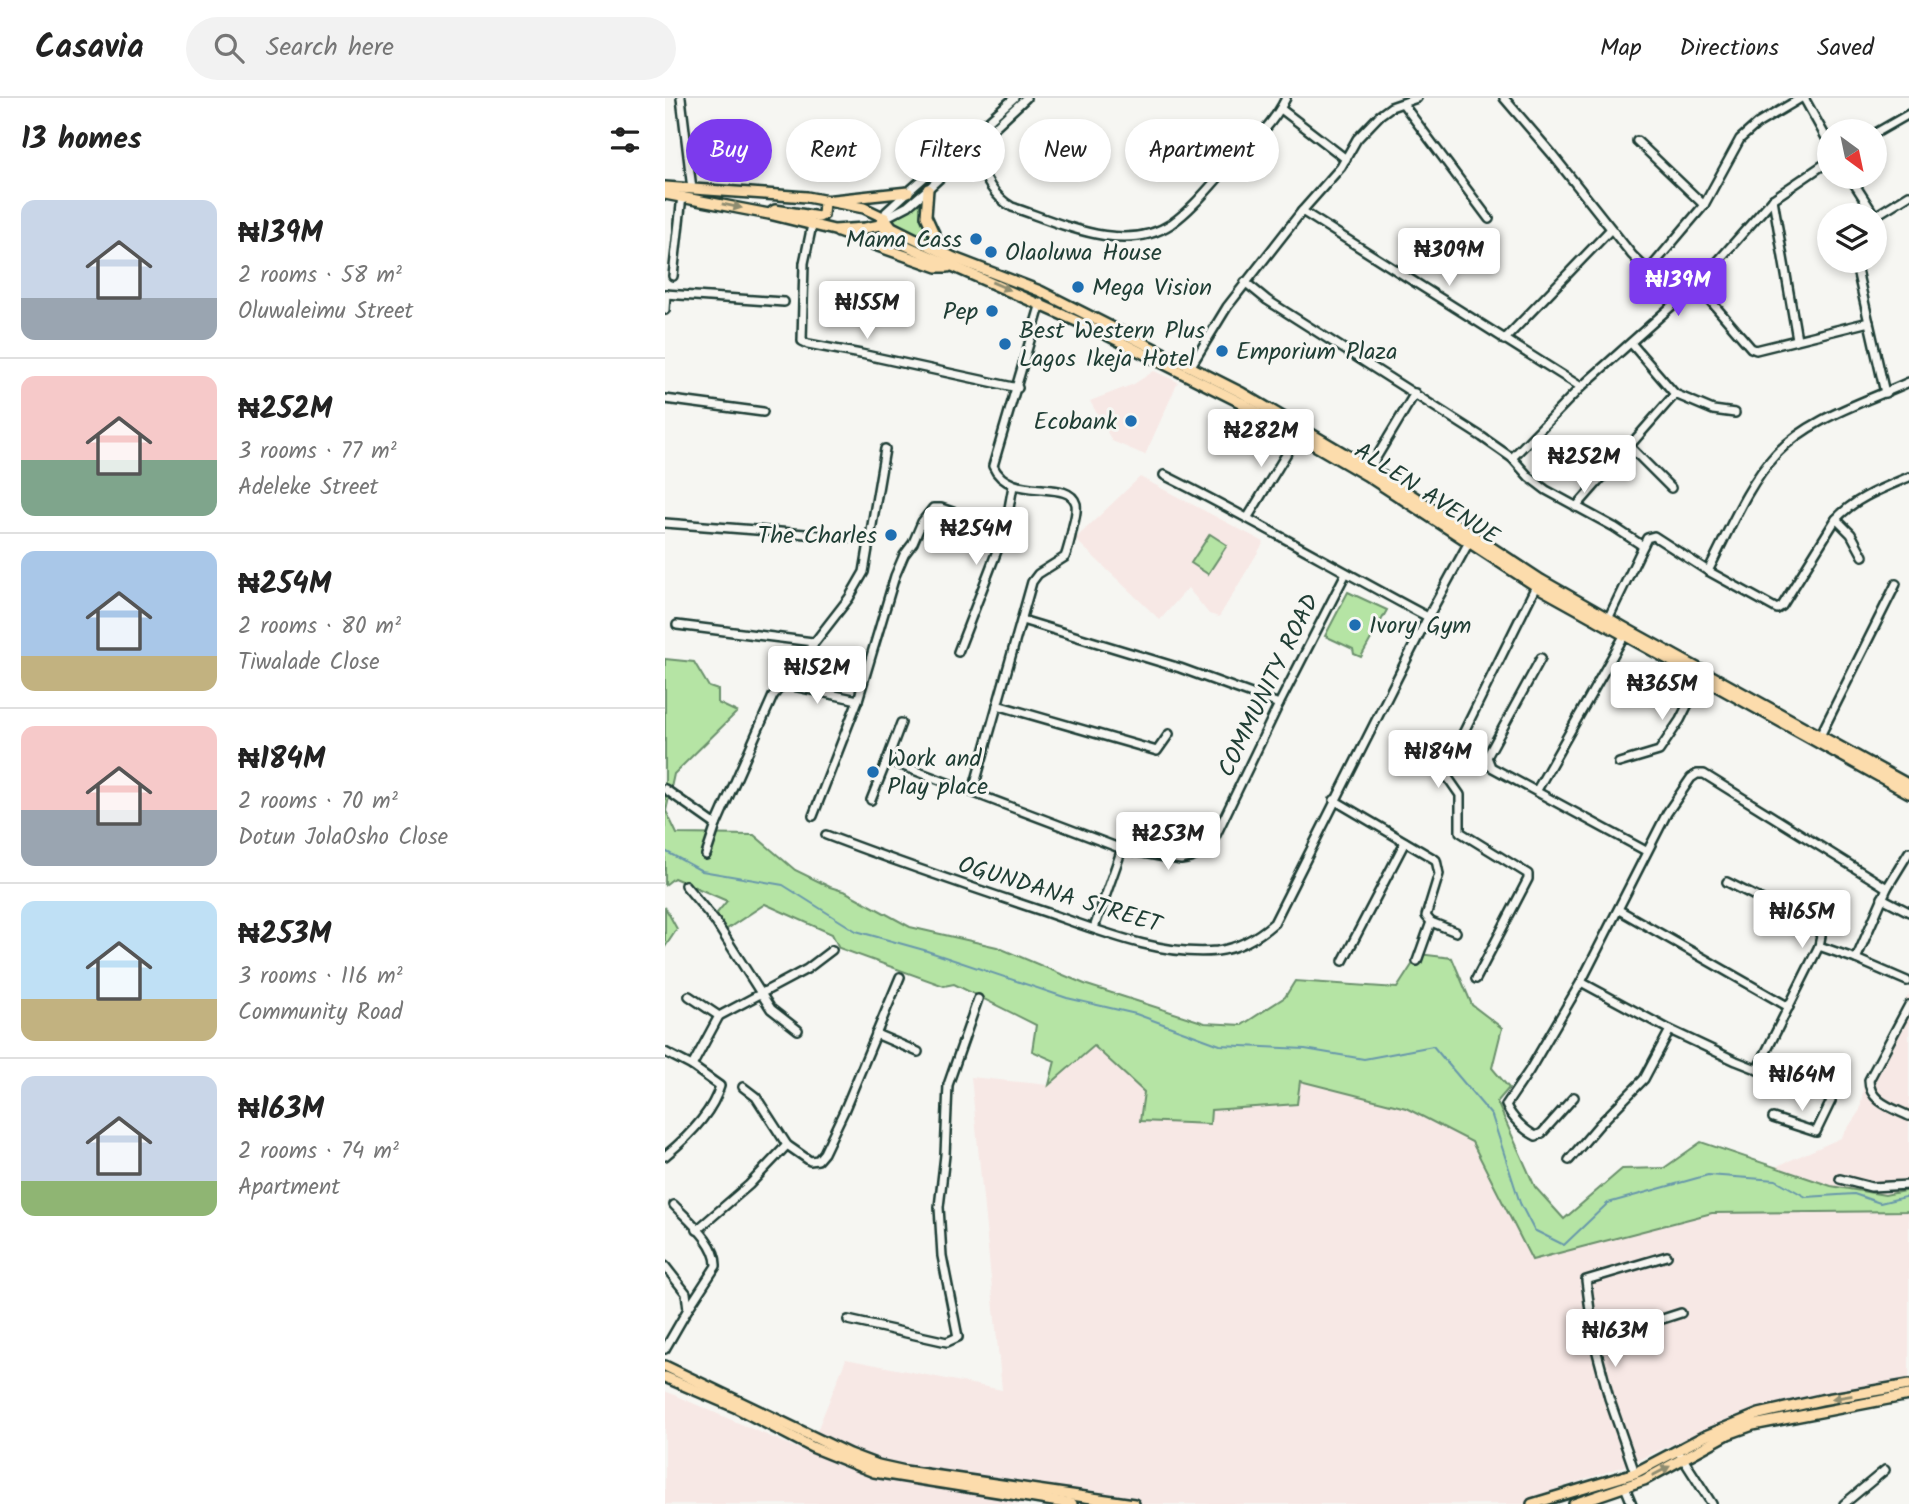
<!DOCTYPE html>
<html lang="en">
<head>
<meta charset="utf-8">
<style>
  body { margin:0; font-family:Kalam,sans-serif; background:#f2f2f2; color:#222; height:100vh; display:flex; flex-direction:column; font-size:26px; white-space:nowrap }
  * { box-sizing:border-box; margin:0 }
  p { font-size:23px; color:#767676 }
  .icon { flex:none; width:38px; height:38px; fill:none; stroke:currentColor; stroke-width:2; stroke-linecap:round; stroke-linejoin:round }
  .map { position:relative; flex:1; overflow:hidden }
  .details { display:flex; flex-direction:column; background:#fff; width:665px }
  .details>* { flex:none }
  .guide { position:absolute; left:21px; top:21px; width:665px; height:63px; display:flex; gap:14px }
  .needle { width:46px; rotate:147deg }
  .fabs { position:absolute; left:1152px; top:21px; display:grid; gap:14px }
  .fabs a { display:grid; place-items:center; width:70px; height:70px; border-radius:50%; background:#fff; box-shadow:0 4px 10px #0003; font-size:35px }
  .price { position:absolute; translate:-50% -60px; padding:0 16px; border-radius:7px; background:#fff; color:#222; font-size:23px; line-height:46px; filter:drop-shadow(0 2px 4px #0008) }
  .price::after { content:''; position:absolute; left:50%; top:42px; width:21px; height:16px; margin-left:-10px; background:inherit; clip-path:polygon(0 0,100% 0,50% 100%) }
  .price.active { background:#7c3aed; color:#fff }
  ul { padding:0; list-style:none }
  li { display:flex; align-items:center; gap:21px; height:175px; padding:0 21px }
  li+li { border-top:2px solid #e0e0e0 }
  li span { display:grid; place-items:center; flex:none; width:196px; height:140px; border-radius:14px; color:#555 }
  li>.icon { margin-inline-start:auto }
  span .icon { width:84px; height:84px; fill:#fffc; stroke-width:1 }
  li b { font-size:30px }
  h2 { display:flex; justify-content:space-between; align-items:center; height:84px; padding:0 21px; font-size:30px }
  .pill { padding:0 24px; border-radius:32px; background:#fff; box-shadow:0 4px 10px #0003; font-size:24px; line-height:63px }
  .pill.active { background:#7c3aed; color:#fff }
  header { display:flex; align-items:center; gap:42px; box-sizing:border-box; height:98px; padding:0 35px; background:#fff; border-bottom:2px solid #e0e0e0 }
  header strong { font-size:33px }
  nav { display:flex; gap:38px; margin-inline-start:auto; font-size:24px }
  .search { width:490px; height:63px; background:#f2f2f2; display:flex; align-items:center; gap:18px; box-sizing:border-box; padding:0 24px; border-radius:38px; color:#767676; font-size:26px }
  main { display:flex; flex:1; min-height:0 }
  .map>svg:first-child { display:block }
  .built { fill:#f7e8e5 }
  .green { fill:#b5e4a4; stroke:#6a906c; stroke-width:2 }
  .water { fill:#99d4f9; stroke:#6898aa; stroke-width:2 }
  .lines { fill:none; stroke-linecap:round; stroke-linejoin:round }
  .stream { stroke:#6898aa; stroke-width:2 }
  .minor-casing { stroke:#1f3d34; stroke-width:12 }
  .major-casing { stroke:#1f3d34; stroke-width:14 }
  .minor { stroke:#f6f6f2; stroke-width:7 }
  .major { stroke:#fcdcac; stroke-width:9 }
  .oneway { fill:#8e8c70 }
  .poi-dot { fill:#1f6fb2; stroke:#f6f6f2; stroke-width:2.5 }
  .labels { text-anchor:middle; stroke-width:6; stroke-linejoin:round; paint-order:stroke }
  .poi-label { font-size:24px; fill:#1f3d34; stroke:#f6f6f2; text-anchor:start }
  .street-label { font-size:24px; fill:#1f3d34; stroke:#f6f6f2 }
</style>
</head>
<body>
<header>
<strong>Casavia</strong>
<div class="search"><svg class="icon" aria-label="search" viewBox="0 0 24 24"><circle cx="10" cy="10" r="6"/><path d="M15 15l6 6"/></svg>Search here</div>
<nav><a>Map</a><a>Directions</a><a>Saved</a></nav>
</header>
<main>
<section class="details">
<h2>13 homes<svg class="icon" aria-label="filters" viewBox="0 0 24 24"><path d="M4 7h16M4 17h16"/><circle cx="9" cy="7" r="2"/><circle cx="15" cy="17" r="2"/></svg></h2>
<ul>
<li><span style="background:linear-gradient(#c9d6e8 70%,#9aa5b1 0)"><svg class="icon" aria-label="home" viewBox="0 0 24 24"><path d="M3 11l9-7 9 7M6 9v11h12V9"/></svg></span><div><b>₦139M</b><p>2 rooms · 58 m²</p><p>Oluwaleimu Street</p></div></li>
<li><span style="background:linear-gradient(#f6c9c9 60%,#7fa58c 0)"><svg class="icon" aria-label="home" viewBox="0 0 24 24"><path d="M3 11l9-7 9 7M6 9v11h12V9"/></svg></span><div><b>₦252M</b><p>3 rooms · 77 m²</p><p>Adeleke Street</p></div></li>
<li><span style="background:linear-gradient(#a9c7e8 75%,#c2b280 0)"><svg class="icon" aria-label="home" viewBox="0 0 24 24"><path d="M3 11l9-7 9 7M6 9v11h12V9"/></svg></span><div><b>₦254M</b><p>2 rooms · 80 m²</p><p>Tiwalade Close</p></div></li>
<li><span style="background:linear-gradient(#f6c9c9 60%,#9aa5b1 0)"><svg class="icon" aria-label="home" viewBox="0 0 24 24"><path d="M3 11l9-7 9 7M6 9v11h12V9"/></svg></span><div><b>₦184M</b><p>2 rooms · 70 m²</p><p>Dotun JolaOsho Close</p></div></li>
<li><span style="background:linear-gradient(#bfe0f5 70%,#c2b280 0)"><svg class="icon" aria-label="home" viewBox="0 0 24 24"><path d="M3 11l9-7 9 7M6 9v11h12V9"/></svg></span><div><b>₦253M</b><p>3 rooms · 116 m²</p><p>Community Road</p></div></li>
<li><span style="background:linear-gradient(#c9d6e8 75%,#8fb573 0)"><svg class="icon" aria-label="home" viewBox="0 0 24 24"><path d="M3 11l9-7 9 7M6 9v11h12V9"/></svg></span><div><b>₦163M</b><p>2 rooms · 74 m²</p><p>Apartment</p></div></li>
</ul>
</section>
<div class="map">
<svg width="1244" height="1406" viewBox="0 0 1244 1406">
  <rect width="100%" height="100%" fill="#f6f6f2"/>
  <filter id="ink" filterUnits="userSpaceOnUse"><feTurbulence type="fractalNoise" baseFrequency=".0143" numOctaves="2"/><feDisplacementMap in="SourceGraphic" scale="14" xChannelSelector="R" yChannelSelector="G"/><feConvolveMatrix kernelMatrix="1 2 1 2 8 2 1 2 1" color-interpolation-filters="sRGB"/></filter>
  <g filter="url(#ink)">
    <g class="built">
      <path d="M489 273 513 284 480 357 447 343 425 303 469 286Z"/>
      <path d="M475 379 599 444 554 519 544 516 523 490 495 522 410 441Z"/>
      <path d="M1244 896V1092L1220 1097 1166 1088 1110 1069 1176 1040 1195 1012 1200 978Z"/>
      <path d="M429 948 479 994 476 1023 545 1026 546 1012 631 1006 635 982 741 1010 807 1044 867 1162 1047 1115 1244 1113V1283L1074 1316 960 1368 868 1399 866 1406H0V1293L143 1355 181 1261 337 1292 306 979 384 987Z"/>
    </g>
    <g class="green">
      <path d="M253 104 265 134 262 140 227 128 225 121Z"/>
      <path d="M545 436 562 447 543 476 526 465Z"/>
      <path d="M683 494 722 512 696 559 689 556 688 551 660 538Z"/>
      <path d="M0 561 29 564 44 589 53 592V605L72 614 9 676 1 713 12 736 89 737 130 772 165 789 181 794 245 829 332 849 422 887 540 925 577 927 620 899 630 883 732 890 754 856 787 860 807 907 837 930 827 970 844 990 832 1004 870 1089 899 1121 957 1071 999 1070 1036 1044 1166 1088 1220 1097 1244 1092V1113L1047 1115 867 1162 807 1044 741 1010 635 983 632 1006 546 1012 545 1026 475 1023 479 994 429 948 384 987 390 963 367 953 371 927 289 886 279 888 174 850 167 836 100 806 59 833 52 815 62 803 9 780 0 787Z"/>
      <path d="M0 809 12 831 0 849Z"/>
    </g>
    <circle class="water" cx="497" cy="36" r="9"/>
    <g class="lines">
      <path class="stream" d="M0 753 37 773 118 787 191 833 259 852 402 900 471 916 555 947 640 951 699 961 768 948 827 1018 855 1105 869 1132 899 1147 943 1105 1043 1077 1111 1082 1141 1099 1189 1096 1215 1105 1244 1098"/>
      <defs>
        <g id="minor">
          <path d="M16 0 27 91"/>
          <path d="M839 0 887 56 967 157 1012 201"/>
          <path d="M1139 0 1164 45"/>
          <path d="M738 6 824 121"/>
          <path d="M616 11 681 61"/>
          <path d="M1209 36 1244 16"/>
          <path d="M972 43 1039 107"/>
          <path d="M306 50C317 72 325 97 347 109 395 125 459 157 506 126 526 112 543 91 559 73 582 50 607 29 621 0"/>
          <path d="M1185 79 1210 118 1244 97"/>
          <path d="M1108 101 1132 241"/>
          <path d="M637 113 916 289"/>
          <path d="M220 120 243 108 263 91 361 0"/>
          <path d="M220 120 221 114 243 94 349 0"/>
          <path d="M147 127 139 165 137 243 143 246 196 256 353 290"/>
          <path d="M1190 163 1220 295"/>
          <path d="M984 172 1039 107 1075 41 1092 26 1136 0"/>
          <path d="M8 178 17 98"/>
          <path d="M580 184 602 202 817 339 847 360 864 379 881 392 949 429 978 448"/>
          <path d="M1031 186 1086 250 1091 252 1204 224"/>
          <path d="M0 196 119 204"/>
          <path d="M0 212 1 196"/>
          <path d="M839 242 946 131"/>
          <path d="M966 245 1010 296 1048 312 1070 315"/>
          <path d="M526 268 562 209 637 113 676 69 692 41 715 17 726 9 752 0"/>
          <path d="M0 301 98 314"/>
          <path d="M964 348 1006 390"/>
          <path d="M847 360 916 289 1038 180 1108 101 1164 63"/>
          <path d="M705 370 750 295"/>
          <path d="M499 377C588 421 674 472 763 519"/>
          <path d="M911 409 1010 296"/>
          <path d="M583 419 633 337"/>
          <path d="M1171 421 1186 436 1198 458"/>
          <path d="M0 425 206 441"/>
          <path d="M1043 473C1063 435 1082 387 1111 356 1145 320 1200 304 1244 284"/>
          <path d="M943 521 982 440 989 438 1043 473 1112 511 1117 508 1171 421C1190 400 1218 390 1244 379"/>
          <path d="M357 522 515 570 614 606"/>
          <path d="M12 527 148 544"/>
          <path d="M293 554 340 432 348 388"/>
          <path d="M876 560 822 659 826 669 981 753"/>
          <path d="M118 586 193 602"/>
          <path d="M332 607 492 653 504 636"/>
          <path d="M236 625 222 662 457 751 516 762C531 760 542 752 550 739L614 606 681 475"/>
          <path d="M1155 638 1231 486"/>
          <path d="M954 665 994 653 1015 622 1036 580"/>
          <path d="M0 691 51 727"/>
          <path d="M872 692 959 538"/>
          <path d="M308 693 367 484 373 476 400 459C404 449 406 438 408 428 410 421 412 413 411 406 404 379 344 405 328 368L376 205"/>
          <path d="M206 702 222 662"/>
          <path d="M669 702 771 762 774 776 761 818 766 824 752 863"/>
          <path d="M148 718 193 602 230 478 239 457 248 445 257 424 268 410H276L340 432"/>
          <path d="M161 737C232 764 305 789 377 813 430 831 496 859 552 853 575 850 593 839 609 825L763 519 804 444"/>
          <path d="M41 757 51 727 108 598 184 500 199 474 220 351"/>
          <path d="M1062 784 1151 829 1156 838 1154 848"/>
          <path d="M20 787 50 823 106 911 133 932"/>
          <path d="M1217 800 1244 814"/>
          <path d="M954 812 1124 909"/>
          <path d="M766 824 791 834"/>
          <path d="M429 830 457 751"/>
          <path d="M1191 861 1222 790 1244 754"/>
          <path d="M678 863 740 744"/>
          <path d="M811 881 863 781V776L795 734V697L779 674 871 488"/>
          <path d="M916 884 1005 932 1071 963 1163 999 1166 1003 1151 1034 1108 1020"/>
          <path d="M24 898 54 918"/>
          <path d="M1244 907 1204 982C1204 1004 1228 1010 1244 1018"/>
          <path d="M211 936 253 954"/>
          <path d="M0 954 27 968 55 988C47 1016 22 1040 0 1058"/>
          <path d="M27 968 54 918 142 871 167 852"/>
          <path d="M1092 972 1154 848 1191 861 1242 883"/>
          <path d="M78 989 91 999 122 1047 145 1063 153 1062 159 1055 179 1013 235 879"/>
          <path d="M909 999 877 1035 871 1038C860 1033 846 1019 841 1007L864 973 916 884 1002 715 1026 680 1032 676H1039L1222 790"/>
          <path d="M904 1062 934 1027 979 981 1005 932"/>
          <path d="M1175 1081 1206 1089 1244 1087"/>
          <path d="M9 1107C24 1123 52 1145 51 1168L23 1211"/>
          <path d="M32 1132 84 1087 122 1047"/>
          <path d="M0 1168 21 1195 23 1211 0 1251"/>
          <path d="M183 1222 282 1244 293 1239 277 1158 274 1109 280 1057 283 987 313 901"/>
          <path d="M929 1243 921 1182 1002 1158"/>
          <path d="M1015 1356 1047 1406"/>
          <path d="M970 1375 944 1300 929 1243 1016 1215"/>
          <path d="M960 1389 967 1406"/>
          <path d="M1179 1406 1220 1372"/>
        </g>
        <g id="major">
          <path d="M0 89 142 99 199 110 220 120 227 129 289 160 375 193 577 295 719 379 876 482 967 534 1244 687"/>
          <path d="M263 91 261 118 277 153"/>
          <path d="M0 96 104 116 169 132 200 130 215 127 220 120"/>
          <path d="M107 114 110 112 154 119 158 117 159 103 243 94"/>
          <path d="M220 120 219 130 231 143 434 233 575 304 701 377 871 488 1244 695"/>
          <path d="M173 134 272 169H283"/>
          <path d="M0 1268 184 1356 213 1367 240 1373 469 1406"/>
          <path d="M0 1279 70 1309 147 1349 209 1374 407 1406"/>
          <path d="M867 1406 970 1375 1038 1339 1094 1316 1156 1302 1244 1287"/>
          <path d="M909 1406 979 1382 1063 1336 1088 1327 1244 1297"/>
        </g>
      </defs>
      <use href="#minor" class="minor-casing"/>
      <use href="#major" class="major-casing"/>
      <use href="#minor" class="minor"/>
      <use href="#major" class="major"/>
    </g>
    <defs><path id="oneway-solid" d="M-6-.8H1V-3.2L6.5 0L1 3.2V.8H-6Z" transform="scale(1.75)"/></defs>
    <g class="oneway">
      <use href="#oneway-solid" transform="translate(67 108) rotate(12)"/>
      <use href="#oneway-solid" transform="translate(336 188) rotate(23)"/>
      <use href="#oneway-solid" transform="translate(1177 1299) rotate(171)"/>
      <use href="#oneway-solid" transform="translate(996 1373) rotate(-28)"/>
    </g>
  </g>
  <g class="poi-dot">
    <circle cx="311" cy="141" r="7"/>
    <circle cx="326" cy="154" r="7"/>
    <circle cx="413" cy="189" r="7"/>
    <circle cx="327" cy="213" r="7"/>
    <circle cx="340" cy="246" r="7"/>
    <circle cx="557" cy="253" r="7"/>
    <circle cx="466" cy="323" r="7"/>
    <circle cx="226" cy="437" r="7"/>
    <circle cx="690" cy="527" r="7"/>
    <circle cx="208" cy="674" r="7"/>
  </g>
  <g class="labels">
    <g class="poi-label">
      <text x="297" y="149" text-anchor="end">Mama Cass</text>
      <text x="340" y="162">Olaoluwa House</text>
      <text x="427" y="197">Mega Vision</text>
      <text x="313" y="221" text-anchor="end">Pep</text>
      <text x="354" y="240">Best Western Plus<tspan x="354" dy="28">Lagos Ikeja Hotel</tspan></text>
      <text x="571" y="261">Emporium Plaza</text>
      <text x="452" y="331" text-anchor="end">Ecobank</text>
      <text x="212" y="445" text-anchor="end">The Charles</text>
      <text x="704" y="535">Ivory Gym</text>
      <text x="222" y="668">Work and<tspan x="222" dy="28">Play place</tspan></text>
    </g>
    <g class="street-label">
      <text transform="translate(762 395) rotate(33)" y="8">ALLEN AVENUE</text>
      <text transform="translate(603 587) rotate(-64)" y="8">COMMUNITY ROAD</text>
      <text transform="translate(395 796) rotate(17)" y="8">OGUNDANA STREET</text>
    </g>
  </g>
</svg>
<div class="fabs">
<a><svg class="needle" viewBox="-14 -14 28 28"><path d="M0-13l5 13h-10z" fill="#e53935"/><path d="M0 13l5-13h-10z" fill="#767676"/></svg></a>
<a><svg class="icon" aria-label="layers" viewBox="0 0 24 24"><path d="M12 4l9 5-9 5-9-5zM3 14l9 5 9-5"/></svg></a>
</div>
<b class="price" style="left:784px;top:190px">₦309M</b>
<b class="price active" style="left:1013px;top:220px">₦139M</b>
<b class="price" style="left:202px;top:243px">₦155M</b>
<b class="price" style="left:596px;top:371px">₦282M</b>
<b class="price" style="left:919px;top:397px">₦252M</b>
<b class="price" style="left:311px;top:469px">₦254M</b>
<b class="price" style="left:152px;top:608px">₦152M</b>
<b class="price" style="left:997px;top:624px">₦365M</b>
<b class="price" style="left:773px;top:692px">₦184M</b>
<b class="price" style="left:503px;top:774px">₦253M</b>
<b class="price" style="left:1137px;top:852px">₦165M</b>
<b class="price" style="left:1137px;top:1015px">₦164M</b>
<b class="price" style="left:950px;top:1271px">₦163M</b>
<div class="guide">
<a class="pill active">Buy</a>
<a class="pill">Rent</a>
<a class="pill">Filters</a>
<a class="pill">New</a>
<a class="pill">Apartment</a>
</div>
</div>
</main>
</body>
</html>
